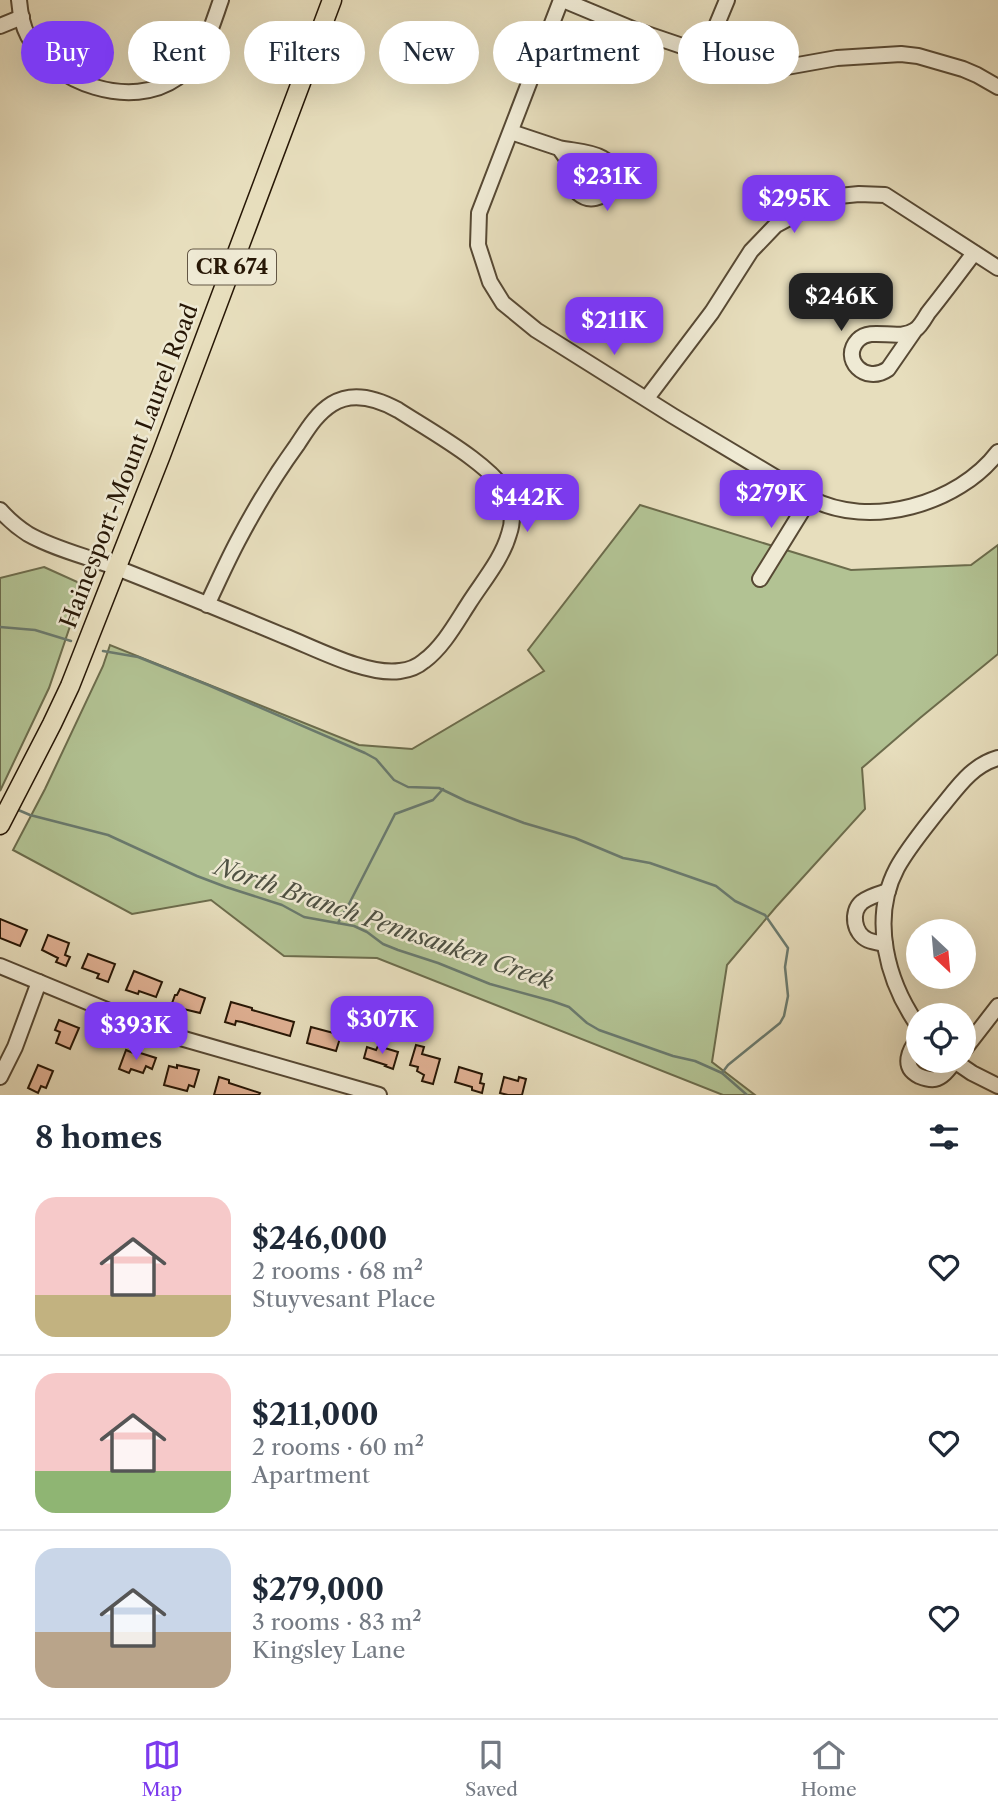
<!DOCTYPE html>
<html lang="en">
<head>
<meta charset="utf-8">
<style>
  body { margin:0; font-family:"Libre Caslon Text",serif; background:#f6f6f7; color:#1f2937; height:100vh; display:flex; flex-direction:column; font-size:26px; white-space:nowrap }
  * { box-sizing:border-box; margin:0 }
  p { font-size:23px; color:#747a83 }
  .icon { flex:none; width:38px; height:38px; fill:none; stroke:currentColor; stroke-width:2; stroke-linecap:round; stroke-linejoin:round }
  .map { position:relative; height:1095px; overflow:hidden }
  .panel { display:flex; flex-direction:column; background:#fff; flex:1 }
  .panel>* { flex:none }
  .banner { position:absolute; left:21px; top:21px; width:957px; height:63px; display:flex; gap:14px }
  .needle { width:46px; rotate:154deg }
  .fabs { position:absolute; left:906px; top:919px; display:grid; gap:14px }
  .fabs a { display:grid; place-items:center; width:70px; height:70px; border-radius:50%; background:#fff; box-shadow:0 7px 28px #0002; font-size:35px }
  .price { position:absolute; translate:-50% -60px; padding:0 16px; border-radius:14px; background:#7c3aed; color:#fff; font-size:23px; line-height:46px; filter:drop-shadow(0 2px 4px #0008) }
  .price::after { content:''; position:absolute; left:50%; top:42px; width:21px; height:16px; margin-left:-10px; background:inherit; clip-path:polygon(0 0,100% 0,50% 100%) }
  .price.selected { background:#222; color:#fff }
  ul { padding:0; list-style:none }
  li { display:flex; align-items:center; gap:21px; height:175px; padding:0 35px }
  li+li { border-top:2px solid #e0e1e3 }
  li span { display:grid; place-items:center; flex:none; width:196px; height:140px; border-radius:21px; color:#555 }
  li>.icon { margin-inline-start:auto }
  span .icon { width:84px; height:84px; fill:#fffc; stroke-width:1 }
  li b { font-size:30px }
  h2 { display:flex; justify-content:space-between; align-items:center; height:84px; padding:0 35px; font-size:30px }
  .pill { padding:0 24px; border-radius:32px; background:#fff; box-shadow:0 7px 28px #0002; font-size:24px; line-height:63px }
  .pill.selected { background:#7c3aed; color:#fff }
  .tab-bar { display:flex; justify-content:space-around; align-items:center; height:98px; border-top:2px solid #e0e1e3; background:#fff; font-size:19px; color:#747a83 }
  .tab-bar a { display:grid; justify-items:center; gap:4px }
  .tab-bar .selected { color:#7c3aed }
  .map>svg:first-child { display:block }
  .green { fill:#b2c293; stroke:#6c6c4c; stroke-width:2 }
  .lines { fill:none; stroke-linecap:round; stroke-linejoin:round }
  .stream { stroke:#6a7a6e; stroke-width:2.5 }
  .building { fill:#e1b295; stroke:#271706; stroke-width:2 }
  .minor-casing { stroke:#574934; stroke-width:18 }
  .major-casing { stroke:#271706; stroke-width:21 }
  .minor { stroke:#efead4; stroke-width:14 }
  .major { stroke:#e7debd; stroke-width:18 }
  .labels { text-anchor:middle; stroke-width:5; stroke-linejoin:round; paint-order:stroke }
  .shield { fill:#efead4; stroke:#635644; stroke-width:2 }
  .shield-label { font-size:21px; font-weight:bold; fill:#271706 }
  .street-label { font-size:23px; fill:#271706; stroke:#efead4 }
  .water-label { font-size:24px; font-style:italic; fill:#4e5143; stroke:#efead4 }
</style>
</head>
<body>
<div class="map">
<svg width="998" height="1095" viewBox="0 0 998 1095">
  <rect width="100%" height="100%" fill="#e7debd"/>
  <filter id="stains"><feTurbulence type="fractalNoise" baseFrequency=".00286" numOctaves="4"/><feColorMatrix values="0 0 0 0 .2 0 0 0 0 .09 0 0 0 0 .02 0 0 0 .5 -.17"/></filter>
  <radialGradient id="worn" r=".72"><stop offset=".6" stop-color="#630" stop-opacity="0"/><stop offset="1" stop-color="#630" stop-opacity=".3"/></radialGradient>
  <g class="green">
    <path d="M640 505 851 570 971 565 998 545V654L920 718 862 768 865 809 776 907 727 965 712 1062 755 1095H723L377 958 284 956 211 900 132 914 13 850 45 789 103 666 110 645 359 745 412 749 544 671 528 650Z"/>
    <path d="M44 567 84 585 49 688 0 791V578Z"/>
  </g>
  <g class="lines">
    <g class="stream">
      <path d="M0 627 35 630 71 641"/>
      <path d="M103 651 138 657 208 685 365 753 376 759 394 780 408 787 439 788 466 801 524 823 575 838 623 858 650 863 716 886 735 901 765 915 788 948 785 967 788 996 784 1016 780 1023 728 1065 722 1073"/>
      <path d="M16 809 30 815 108 835 197 876 226 887 282 905 304 917 354 926 367 932 383 944 398 950 438 963 490 984 552 1001 569 1007 587 1023 599 1030 673 1056 695 1061 722 1073 747 1095"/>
      <path d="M338 923 349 904 395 814 433 800 443 789"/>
    </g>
  </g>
  <g class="building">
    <path d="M0 919 27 930 20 946 0 938Z"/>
    <path d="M48 935 69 943 65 955 70 957 66 966 56 962 58 958 42 950Z"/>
    <path d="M88 954 115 964 108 982 97 978 99 974 82 968Z"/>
    <path d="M134 971 162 982 156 997 139 991 138 994 126 990Z"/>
    <path d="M180 989 205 998 200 1013 171 1006 175 995H177Z"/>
    <path d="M231 1002 252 1008V1010L294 1022 290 1036 242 1022 236 1021 235 1025 225 1022Z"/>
    <path d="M59 1020 79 1028 70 1049 56 1043 60 1032 55 1030Z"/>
    <path d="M311 1027 341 1035 336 1051 307 1043Z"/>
    <path d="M416 1045 424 1047 422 1054 440 1059 433 1084 422 1081 424 1075 417 1071 418 1067 410 1065Z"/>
    <path d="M378 1046 398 1052 393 1069 385 1066 386 1065 364 1058 367 1047 376 1050Z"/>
    <path d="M126 1050 133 1053 134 1051 156 1058 152 1069 146 1066 143 1073 131 1069 129 1073 119 1069Z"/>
    <path d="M38 1065 53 1071 46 1088 41 1086 38 1093 28 1088Z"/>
    <path d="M177 1065 199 1070 194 1087 189 1085 187 1091 164 1085 169 1066 177 1068Z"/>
    <path d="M459 1067 482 1074 480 1083 484 1084 482 1093 472 1090V1087L455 1082Z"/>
    <path d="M219 1077 229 1080V1083L260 1093 259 1095H214Z"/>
    <path d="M504 1077 518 1081 519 1077 526 1079 522 1095H508L500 1093Z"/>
  </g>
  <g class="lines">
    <defs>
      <g id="minor">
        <path d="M19 0C20 12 22 25 28 36 53 84 132 110 177 78 203 60 211 28 221 0"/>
        <path d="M561 0 479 213 478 245 490 282 503 303 536 330 673 416 810 498C869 530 959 504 998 452"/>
        <path d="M563 0 635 30 741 66 781 68 837 58 901 54 918 56 963 69 977 75 998 87"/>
        <path d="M0 26 22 17"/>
        <path d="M705 53 727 0"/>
        <path d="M511 132 559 148C562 152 566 157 568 162 572 172 568 185 578 193 601 213 630 172 602 158 590 151 572 151 559 148"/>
        <path d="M915 330 888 369C865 385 840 359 858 340 872 326 898 342 915 330 920 327 925 318 928 313 944 293 959 273 974 253"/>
        <path d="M647 398 712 312 751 251 776 225 804 210 839 196 859 194 885 195 998 268"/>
        <path d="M0 510C8 519 17 527 28 534 54 549 89 557 117 568 173 590 229 613 284 636 315 648 367 676 400 671 409 670 417 667 424 661 443 647 456 623 469 603 483 581 502 559 509 534 513 523 513 509 509 498 497 467 427 429 398 410 378 399 353 391 332 404 316 414 307 430 297 445 276 474 257 505 240 537 228 559 218 582 207 605"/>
        <path d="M760 579 810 498"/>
        <path d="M885 944C880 943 873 942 868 940 854 934 850 912 862 902 870 896 879 894 888 891"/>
        <path d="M0 966 148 1027 177 1037 379 1095"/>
        <path d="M919 1027C887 982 870 919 897 868 908 848 924 829 938 811 956 790 970 766 998 758"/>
        <path d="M919 1038C909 1050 901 1067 919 1076 924 1078 930 1080 935 1079 944 1077 950 1067 956 1060"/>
        <path d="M964 1050 998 1006"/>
        <path d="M953 1060 972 1073 998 1086"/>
        <path d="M0 1077 15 1047 39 982"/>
      </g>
      <path id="major" d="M0 825 52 724 70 686 161 455 332 0"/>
    </defs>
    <use href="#minor" class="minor-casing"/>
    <use href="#major" class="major-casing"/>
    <use href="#minor" class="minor"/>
    <use href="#major" class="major"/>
  </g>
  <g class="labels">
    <rect class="shield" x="188" y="249.5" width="88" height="35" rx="5"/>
    <g class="shield-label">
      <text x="232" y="274">CR 674</text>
    </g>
    <g class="street-label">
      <text transform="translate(129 466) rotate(-69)" y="8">Hainesport-Mount Laurel Road</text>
    </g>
    <g class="water-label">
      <text transform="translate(384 924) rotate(19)" y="8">North Branch Pennsauken Creek</text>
    </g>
  </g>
  <rect width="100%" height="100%" filter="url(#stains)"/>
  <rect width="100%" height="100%" fill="url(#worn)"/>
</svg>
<div class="fabs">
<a><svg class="needle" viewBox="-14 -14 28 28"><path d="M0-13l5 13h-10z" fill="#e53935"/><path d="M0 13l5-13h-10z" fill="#747a83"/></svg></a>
<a><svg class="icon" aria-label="locate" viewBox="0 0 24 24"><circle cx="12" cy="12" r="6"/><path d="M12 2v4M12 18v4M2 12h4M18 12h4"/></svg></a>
</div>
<b class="price" style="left:607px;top:213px">$231K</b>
<b class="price" style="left:794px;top:235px">$295K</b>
<b class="price selected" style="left:841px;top:333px">$246K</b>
<b class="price" style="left:614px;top:357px">$211K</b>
<b class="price" style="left:771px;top:530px">$279K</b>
<b class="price" style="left:527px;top:534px">$442K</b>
<b class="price" style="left:382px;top:1056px">$307K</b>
<b class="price" style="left:136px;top:1062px">$393K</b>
<div class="banner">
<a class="pill selected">Buy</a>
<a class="pill">Rent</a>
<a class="pill">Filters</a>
<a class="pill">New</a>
<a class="pill">Apartment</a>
<a class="pill">House</a>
</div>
</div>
<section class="panel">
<h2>8 homes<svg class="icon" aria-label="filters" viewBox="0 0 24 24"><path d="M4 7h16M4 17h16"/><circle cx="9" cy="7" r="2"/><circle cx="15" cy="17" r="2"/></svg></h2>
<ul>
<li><span style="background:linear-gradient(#f6c9c9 70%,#c2b280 0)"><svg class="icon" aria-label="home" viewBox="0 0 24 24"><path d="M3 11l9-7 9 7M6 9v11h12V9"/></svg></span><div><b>$246,000</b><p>2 rooms · 68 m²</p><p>Stuyvesant Place</p></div><svg class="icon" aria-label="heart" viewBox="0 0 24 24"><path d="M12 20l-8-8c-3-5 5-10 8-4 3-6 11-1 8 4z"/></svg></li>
<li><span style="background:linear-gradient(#f6c9c9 70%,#8fb573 0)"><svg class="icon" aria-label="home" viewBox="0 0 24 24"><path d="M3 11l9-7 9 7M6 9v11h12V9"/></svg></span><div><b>$211,000</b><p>2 rooms · 60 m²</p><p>Apartment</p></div><svg class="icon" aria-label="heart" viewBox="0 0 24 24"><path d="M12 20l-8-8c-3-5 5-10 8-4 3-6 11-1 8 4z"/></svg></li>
<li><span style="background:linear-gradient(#c9d6e8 60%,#b9a48a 0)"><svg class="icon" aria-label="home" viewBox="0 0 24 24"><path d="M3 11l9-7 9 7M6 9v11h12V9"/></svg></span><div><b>$279,000</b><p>3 rooms · 83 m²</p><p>Kingsley Lane</p></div><svg class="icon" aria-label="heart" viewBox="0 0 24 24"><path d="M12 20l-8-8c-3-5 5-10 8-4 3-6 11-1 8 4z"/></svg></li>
</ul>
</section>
<nav class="tab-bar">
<a class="selected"><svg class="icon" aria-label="map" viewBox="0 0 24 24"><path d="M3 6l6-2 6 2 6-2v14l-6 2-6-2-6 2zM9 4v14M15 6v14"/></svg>Map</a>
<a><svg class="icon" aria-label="saved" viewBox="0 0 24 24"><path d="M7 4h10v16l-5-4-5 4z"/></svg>Saved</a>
<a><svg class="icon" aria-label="home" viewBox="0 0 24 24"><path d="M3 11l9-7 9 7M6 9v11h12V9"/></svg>Home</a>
</nav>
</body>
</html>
